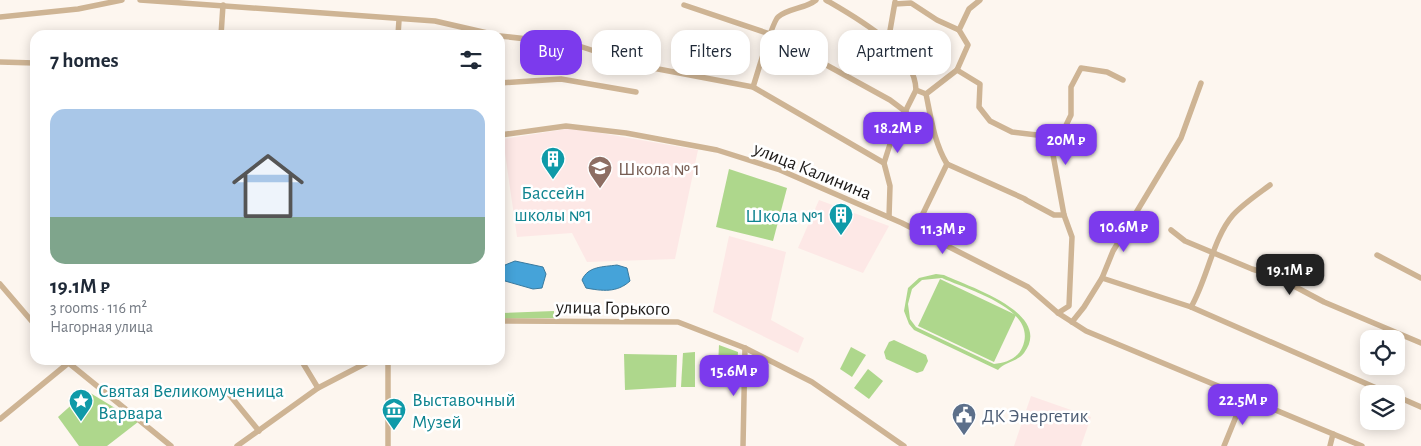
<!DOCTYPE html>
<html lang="en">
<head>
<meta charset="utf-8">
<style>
  body { margin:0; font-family:"Alegreya Sans",sans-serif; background:#f2f2f3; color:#1f2937; height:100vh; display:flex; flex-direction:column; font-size:19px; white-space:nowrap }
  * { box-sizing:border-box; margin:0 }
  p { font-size:16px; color:#747a83 }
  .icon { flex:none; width:28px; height:28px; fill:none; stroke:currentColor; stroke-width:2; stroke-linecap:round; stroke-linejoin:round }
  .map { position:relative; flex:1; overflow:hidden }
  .details { position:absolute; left:30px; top:30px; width:475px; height:335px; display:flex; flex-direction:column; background:#fff; border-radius:15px; box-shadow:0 2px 12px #0003 }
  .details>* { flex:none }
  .guide { position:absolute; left:520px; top:30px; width:475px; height:45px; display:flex; gap:10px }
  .fabs { position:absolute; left:1360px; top:330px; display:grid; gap:10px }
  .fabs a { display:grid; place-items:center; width:45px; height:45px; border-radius:10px; background:#fff; box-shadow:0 2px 12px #0003; font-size:25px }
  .price { position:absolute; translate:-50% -42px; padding:0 11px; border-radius:10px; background:#7c3aed; color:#fff; font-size:16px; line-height:32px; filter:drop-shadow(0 1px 2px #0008) }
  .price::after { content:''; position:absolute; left:50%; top:30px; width:15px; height:11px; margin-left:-8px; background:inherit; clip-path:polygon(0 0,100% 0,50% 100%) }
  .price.current { background:#222; color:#fff }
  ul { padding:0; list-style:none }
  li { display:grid; align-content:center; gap:10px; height:265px; padding:0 20px }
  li+li { border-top:1px solid #e0e1e3 }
  li span { display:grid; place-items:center; height:155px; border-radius:15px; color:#555 }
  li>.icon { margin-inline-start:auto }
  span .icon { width:90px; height:90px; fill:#fffc; stroke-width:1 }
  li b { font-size:21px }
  h2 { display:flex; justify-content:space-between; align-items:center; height:60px; padding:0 20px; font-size:21px }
  .tag { padding:0 18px; border-radius:15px; background:#fff; box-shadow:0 2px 12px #0003; font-size:18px; line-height:45px }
  .tag.current { background:#7c3aed; color:#fff }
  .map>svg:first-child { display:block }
  .education { fill:#fde8e6 }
  .green { fill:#aed78c; fill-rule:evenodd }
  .water { fill:#45a3d9; stroke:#397a9f }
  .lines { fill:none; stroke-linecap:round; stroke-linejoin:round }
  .minor { stroke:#ceb494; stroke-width:5.5 }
  .labels { text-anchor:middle; stroke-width:5; stroke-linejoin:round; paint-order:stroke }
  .education-label { font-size:19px; fill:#785e54; stroke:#fff; text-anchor:start }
  .street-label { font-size:19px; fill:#1d1a18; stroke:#fff }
  .culture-label { font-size:19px; fill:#0d838f; stroke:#fff; text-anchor:start }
  .service-label { font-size:19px; fill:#4e5e75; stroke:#fff; text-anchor:start }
</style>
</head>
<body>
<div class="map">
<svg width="1421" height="446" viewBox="0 0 1421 446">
  <rect width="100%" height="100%" fill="#fdf6ef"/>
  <g class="education">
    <path d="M572 128 698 150 675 259 587 262 572 233 517 237 503 139Z"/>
    <path d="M819 200 889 226 863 273 798 248Z"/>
    <path d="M729 236 786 252 771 320 804 338 798 353 713 312Z"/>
    <path d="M1031 396 1091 417 1081 446H1014Z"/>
  </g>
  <g class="green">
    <path d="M729 169 787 188 773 241 716 227Z"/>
    <path d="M936 274 944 275C969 287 1054 313 1024 353 1017 362 1004 362 998 370L914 330 909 324 904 311 908 288 919 278ZM942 278C968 290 1040 309 1022 348 1017 359 1005 363 994 364L916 327 910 319 908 304 912 289 922 280Z"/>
    <path d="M940 279 1016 315 994 362 918 326Z"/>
    <path d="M554 311V318L500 319V313Z"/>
    <path d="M894 340 926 355 928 361 923 371 917 373 886 359 884 352 889 342Z"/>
    <path d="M719 345 738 352 737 368 718 366Z"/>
    <path d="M851 347 866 355 852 377 840 369Z"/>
    <path d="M695 352V387H681L683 353Z"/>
    <path d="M624 354 677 355 676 387 625 390Z"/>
    <path d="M868 369 883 381 869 399 854 388Z"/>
    <path d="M87 391 138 422 107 446H79L58 417Z"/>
  </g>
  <g class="water">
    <path d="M515 261 543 267 546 274 542 288 533 289 505 281 502 272 505 265Z"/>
    <path d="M617 265 627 268 630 281C617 293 602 291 586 288L582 280C588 266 603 267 617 265Z"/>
  </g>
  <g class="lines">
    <g class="minor">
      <path d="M140 0 435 21 496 35"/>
      <path d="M826 0C857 18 915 50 916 90L926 94C931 118 934 142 947 164"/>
      <path d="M895 4 911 3 937 20 959 30"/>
      <path d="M684 5 770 34 890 100 906 112"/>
      <path d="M0 17 78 9 122 0"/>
      <path d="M221 35 223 5"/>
      <path d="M398 35 399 20"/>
      <path d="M500 36 573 44 637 65 753 87 884 163"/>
      <path d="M888 42 895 2"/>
      <path d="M0 62 35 63"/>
      <path d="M957 70 980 84 979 107 990 121 1012 132 1037 135 1052 149 1064 215 1072 237 1069 306 1058 313"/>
      <path d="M500 83 561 79 636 92"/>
      <path d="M753 87C757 75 772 22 778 17 788 8 805 9 816 0"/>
      <path d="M926 94 957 70 968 45 959 30 969 9 980 0"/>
      <path d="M500 135 566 126 626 133 717 150 780 170 902 223 1028 287 1058 313 1086 331 1362 446"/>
      <path d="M1053 152 1071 115V87L1081 68 1107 72 1123 80"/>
      <path d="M947 164 1025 199"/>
      <path d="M1026 200 1054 215H1064"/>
      <path d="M889 217 890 186 884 163 892 138 916 90"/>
      <path d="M915 230 947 164"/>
      <path d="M1171 230 1185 241 1252 269 1275 276 1324 302 1421 343"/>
      <path d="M1377 255 1421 278"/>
      <path d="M1102 278 1191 307 1390 394"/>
      <path d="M0 284 35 325"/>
      <path d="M1191 307C1207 280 1213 238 1233 215 1243 204 1258 194 1270 185"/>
      <path d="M500 321 678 322 745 348 812 382 904 446"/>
      <path d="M1072 322 1084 307 1102 278 1113 251 1181 138 1201 83"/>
      <path d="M65 360 171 446"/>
      <path d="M301 360 318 388"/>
      <path d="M228 393 259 431"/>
      <path d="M1396 396 1421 407"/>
      <path d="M0 419 72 360"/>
      <path d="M237 446 318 388 372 360"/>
      <path d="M388 446V360"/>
      <path d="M743 446 745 348"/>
      <path d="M1224 446 1244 397"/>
      <path d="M1330 446 1333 434"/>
    </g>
  </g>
  <defs>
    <symbol id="building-pin" viewBox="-11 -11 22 30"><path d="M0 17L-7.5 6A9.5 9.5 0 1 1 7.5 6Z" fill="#0f9aa8" stroke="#fff"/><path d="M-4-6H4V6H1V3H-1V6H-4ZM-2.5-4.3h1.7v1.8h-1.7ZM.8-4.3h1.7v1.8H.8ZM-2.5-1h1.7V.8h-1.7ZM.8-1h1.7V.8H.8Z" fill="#fff"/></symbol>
    <symbol id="school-pin" viewBox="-11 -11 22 30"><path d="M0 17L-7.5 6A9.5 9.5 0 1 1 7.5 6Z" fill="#8d6e63" stroke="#fff"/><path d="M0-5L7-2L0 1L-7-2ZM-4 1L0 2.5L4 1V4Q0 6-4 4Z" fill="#fff"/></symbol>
    <symbol id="sight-pin" viewBox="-11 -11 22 30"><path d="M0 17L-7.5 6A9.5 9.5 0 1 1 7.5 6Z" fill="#0f9aa8" stroke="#fff"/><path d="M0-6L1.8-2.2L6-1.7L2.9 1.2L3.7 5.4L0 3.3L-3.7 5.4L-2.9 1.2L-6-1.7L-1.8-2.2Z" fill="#fff"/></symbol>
    <symbol id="museum-pin" viewBox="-11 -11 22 30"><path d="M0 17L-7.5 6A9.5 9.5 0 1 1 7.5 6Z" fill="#0f9aa8" stroke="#fff"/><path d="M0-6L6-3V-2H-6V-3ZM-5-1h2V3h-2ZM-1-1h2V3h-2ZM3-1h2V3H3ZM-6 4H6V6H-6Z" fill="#fff"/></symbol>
    <symbol id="civic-pin" viewBox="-11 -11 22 30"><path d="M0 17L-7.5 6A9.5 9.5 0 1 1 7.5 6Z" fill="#5c6f8a" stroke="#fff"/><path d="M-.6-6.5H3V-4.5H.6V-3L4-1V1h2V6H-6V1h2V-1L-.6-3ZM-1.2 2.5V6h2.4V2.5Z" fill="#fff"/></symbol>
  </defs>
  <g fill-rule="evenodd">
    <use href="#building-pin" x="539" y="145" width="28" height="38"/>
    <use href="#school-pin" x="586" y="154" width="28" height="38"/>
    <use href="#building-pin" x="827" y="201" width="28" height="38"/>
    <use href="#sight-pin" x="67" y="387" width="28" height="38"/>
    <use href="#museum-pin" x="380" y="396" width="28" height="38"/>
    <use href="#civic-pin" x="950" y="401" width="28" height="38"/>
  </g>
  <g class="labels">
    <g class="education-label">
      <text x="618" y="175">Школа № 1</text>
    </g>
    <g class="street-label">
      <text transform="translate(813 170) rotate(22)" y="7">улица Калинина</text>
      <text transform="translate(613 307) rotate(1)" y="7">улица Горького</text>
    </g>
    <g class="culture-label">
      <text x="553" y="199" text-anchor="middle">Бассейн<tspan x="553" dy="22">школы №1</tspan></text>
      <text x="824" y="222" text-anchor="end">Школа №1</text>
      <text x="98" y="397">Святая Великомученица<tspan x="98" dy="22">Варвара</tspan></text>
      <text x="412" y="406">Выставочный<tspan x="412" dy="22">Музей</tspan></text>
    </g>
    <g class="service-label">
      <text x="982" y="422">ДК Энергетик</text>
    </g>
  </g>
</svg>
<div class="fabs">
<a><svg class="icon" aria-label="locate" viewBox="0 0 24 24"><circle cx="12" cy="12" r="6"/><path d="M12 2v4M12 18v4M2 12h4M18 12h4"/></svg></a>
<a><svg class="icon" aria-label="layers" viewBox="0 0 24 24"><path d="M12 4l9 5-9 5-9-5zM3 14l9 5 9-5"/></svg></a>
</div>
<b class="price" style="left:898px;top:154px">18.2M ₽</b>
<b class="price" style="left:1066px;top:166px">20M ₽</b>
<b class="price" style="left:1124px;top:253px">10.6M ₽</b>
<b class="price" style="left:943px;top:255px">11.3M ₽</b>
<b class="price current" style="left:1290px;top:296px">19.1M ₽</b>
<b class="price" style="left:734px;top:397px">15.6M ₽</b>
<b class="price" style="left:1243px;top:426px">22.5M ₽</b>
<div class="guide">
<a class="tag current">Buy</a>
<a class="tag">Rent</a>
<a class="tag">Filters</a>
<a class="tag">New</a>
<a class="tag">Apartment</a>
</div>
<section class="details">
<h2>7 homes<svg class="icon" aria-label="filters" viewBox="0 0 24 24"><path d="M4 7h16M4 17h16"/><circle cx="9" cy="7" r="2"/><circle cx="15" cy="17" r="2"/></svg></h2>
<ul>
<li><span style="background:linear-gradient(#a9c7e8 70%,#7fa58c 0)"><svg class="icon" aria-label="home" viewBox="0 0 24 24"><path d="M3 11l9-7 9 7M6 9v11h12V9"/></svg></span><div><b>19.1M ₽</b><p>3 rooms · 116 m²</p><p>Нагорная улица</p></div></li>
</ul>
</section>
</div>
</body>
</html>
